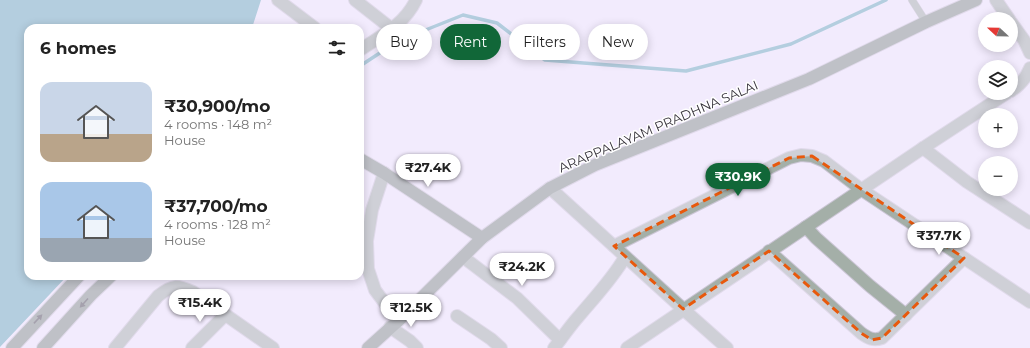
<!DOCTYPE html>
<html lang="en">
<head>
<meta charset="utf-8">
<style>
  body { margin:0; font-family:Montserrat,sans-serif; background:#f2f2f2; color:#222; height:100vh; display:flex; flex-direction:column; font-size:15px; white-space:nowrap }
  * { box-sizing:border-box; margin:0 }
  p { font-size:13px; color:#767676 }
  .icon { flex:none; width:22px; height:22px; fill:none; stroke:currentColor; stroke-width:2; stroke-linecap:round; stroke-linejoin:round }
  .map { position:relative; flex:1; overflow:hidden }
  .sheet { position:absolute; left:24px; top:24px; width:340px; height:256px; display:flex; flex-direction:column; background:#fff; border-radius:12px; box-shadow:0 2px 10px #0003 }
  .sheet>* { flex:none }
  .banner { position:absolute; left:376px; top:24px; width:380px; height:36px; display:flex; gap:8px }
  .needle { width:26px; rotate:292deg }
  .controls { position:absolute; left:978px; top:12px; display:grid; gap:8px }
  .controls a { display:grid; place-items:center; width:40px; height:40px; border-radius:50%; background:#fff; box-shadow:0 2px 10px #0003; font-size:20px }
  .price { position:absolute; translate:-50% -34px; padding:0 9px; border-radius:14px; background:#fff; color:#222; font-size:13px; line-height:26px; filter:drop-shadow(0 1px 2px #0008) }
  .price::after { content:''; position:absolute; left:50%; top:24px; width:12px; height:9px; margin-left:-6px; background:inherit; clip-path:polygon(0 0,100% 0,50% 100%) }
  .price.on { background:#116738; color:#fff }
  ul { padding:0; list-style:none }
  li { display:flex; align-items:center; gap:12px; height:100px; padding:0 16px }
  li span { display:grid; place-items:center; flex:none; width:112px; height:80px; border-radius:12px; color:#555 }
  li>.icon { margin-inline-start:auto }
  span .icon { width:48px; height:48px; fill:#fffc; stroke-width:1 }
  li b { font-size:17px }
  h2 { display:flex; justify-content:space-between; align-items:center; height:48px; padding:0 16px; font-size:17px }
  .chip { padding:0 14px; border-radius:18px; background:#fff; box-shadow:0 2px 10px #0003; font-size:14px; line-height:36px }
  .chip.on { background:#116738; color:#fff }
  .map>svg:first-child { display:block }
  .water { fill:#68abbb }
  .lines { fill:none; stroke-linecap:round; stroke-linejoin:round }
  .stream { stroke:#68abbb; stroke-width:3.5 }
  .lane-casing { stroke:#ccc6d6; stroke-width:8 }
  .street-casing { stroke:#ccc6d6; stroke-width:14 }
  .secondary-casing { stroke:#ccc6d6; stroke-width:14 }
  .lane { stroke:#a4afa8; stroke-width:7 }
  .street { stroke:#a4afa8; stroke-width:12 }
  .secondary { stroke:#818f86; stroke-width:12 }
  .oneway { fill:#48484d }
  .marked { fill:none; stroke:#e8590c; stroke-width:3; stroke-dasharray:8 5; stroke-linejoin:round }
  .labels { text-anchor:middle; stroke-width:3; stroke-linejoin:round; paint-order:stroke }
  .street-label { font-size:13px; fill:#35313a; stroke:#fff }
</style>
</head>
<body>
<div class="map">
<svg width="1030" height="348" viewBox="0 0 1030 348">
  <rect width="100%" height="100%" fill="#f2ebfd"/>
  <path class="water" d="M0 0H261L252 28H28V276H67L0 347Z"/>
  <g class="lines">
    <path class="stream" d="M360 66 398 41 463 15 497 23 545 60 686 71 791 44 886 0"/>
    <defs>
      <path id="lane" d="M912 0 926 22"/>
      <g id="street">
        <path d="M278 0 315 28"/>
        <path d="M355 0 392 29"/>
        <path d="M996 0 1009 19"/>
        <path d="M1011 22 1024 40 1030 53"/>
        <path d="M360 50C382 35 404 25 416 0"/>
        <path d="M1011 91C1020 85 1026 79 1030 68"/>
        <path d="M923 148 967 182 1030 223"/>
        <path d="M384 173 372 210 367 241 368 269 375 290 398 321"/>
        <path d="M550 188 683 309 727 348"/>
        <path d="M806 227 816 238 870 286 906 315"/>
        <path d="M614 246 789 158 801 155 812 156 824 161 862 190 1030 302"/>
        <path d="M769 251 861 333C868 338 873 341 882 338L964 258"/>
        <path d="M463 257 517 298 560 340"/>
        <path d="M457 316 491 339 501 348"/>
        <path d="M390 327 410 341 417 348"/>
        <path d="M115 348 158 296C173 284 177 285 193 292L273 348"/>
        <path d="M192 348 225 315"/>
        <path d="M554 348C562 338 570 326 579 316 595 297 613 278 625 257"/>
        <path d="M627 348 923 148 1007 93"/>
      </g>
      <g id="secondary">
        <path d="M360 159 384 173 482 238"/>
        <path d="M12 348 79 276"/>
        <path d="M43 348 91 295 111 276"/>
        <path d="M368 348 398 321 482 238 550 188 595 165 809 79 926 22 976 0"/>
      </g>
    </defs>
    <use href="#lane" class="lane-casing"/>
    <use href="#street" class="street-casing"/>
    <use href="#secondary" class="secondary-casing"/>
    <use href="#lane" class="lane"/>
    <use href="#street" class="street"/>
    <use href="#secondary" class="secondary"/>
  </g>
  <defs><path id="oneway-solid" d="M-6-.8H1V-3.2L6.5 0L1 3.2V.8H-6Z"/></defs>
  <g class="oneway">
    <use href="#oneway-solid" transform="translate(84 303) rotate(132)"/>
    <use href="#oneway-solid" transform="translate(38 319) rotate(-47)"/>
  </g>
  <path d="M0 0H1030V348H0ZM812 156 964 258 882 338 872 340 861 333 769 251 683 309 614 246 789 158Z" fill="#f2ebfd" fill-opacity=".55" fill-rule="evenodd"/>
  <path class="marked" d="M812 156 964 258 882 338 872 340 861 333 769 251 683 309 614 246 789 158Z"/>
  <g class="labels">
    <g class="street-label">
      <text transform="translate(658 126) rotate(-23)" y="5">ARAPPALAYAM PRADHNA SALAI</text>
    </g>
  </g>
</svg>
<div class="controls">
<a><svg class="needle" viewBox="-14 -14 28 28"><path d="M0-13l5 13h-10z" fill="#e53935"/><path d="M0 13l5-13h-10z" fill="#767676"/></svg></a>
<a><svg class="icon" aria-label="layers" viewBox="0 0 24 24"><path d="M12 4l9 5-9 5-9-5zM3 14l9 5 9-5"/></svg></a>
<a>+</a>
<a>−</a>
</div>
<b class="price" style="left:428px;top:188px">₹27.4K</b>
<b class="price on" style="left:738px;top:197px">₹30.9K</b>
<b class="price" style="left:939px;top:256px">₹37.7K</b>
<b class="price" style="left:522px;top:287px">₹24.2K</b>
<b class="price" style="left:200px;top:323px">₹15.4K</b>
<b class="price" style="left:411px;top:328px">₹12.5K</b>
<div class="banner">
<a class="chip">Buy</a>
<a class="chip on">Rent</a>
<a class="chip">Filters</a>
<a class="chip">New</a>
</div>
<section class="sheet">
<h2>6 homes<svg class="icon" aria-label="filters" viewBox="0 0 24 24"><path d="M4 7h16M4 17h16"/><circle cx="9" cy="7" r="2"/><circle cx="15" cy="17" r="2"/></svg></h2>
<ul>
<li><span style="background:linear-gradient(#c9d6e8 65%,#b9a48a 0)"><svg class="icon" aria-label="home" viewBox="0 0 24 24"><path d="M3 11l9-7 9 7M6 9v11h12V9"/></svg></span><div><b>₹30,900/mo</b><p>4 rooms · 148 m²</p><p>House</p></div></li>
<li><span style="background:linear-gradient(#a9c7e8 70%,#9aa5b1 0)"><svg class="icon" aria-label="home" viewBox="0 0 24 24"><path d="M3 11l9-7 9 7M6 9v11h12V9"/></svg></span><div><b>₹37,700/mo</b><p>4 rooms · 128 m²</p><p>House</p></div></li>
</ul>
</section>
</div>
</body>
</html>
